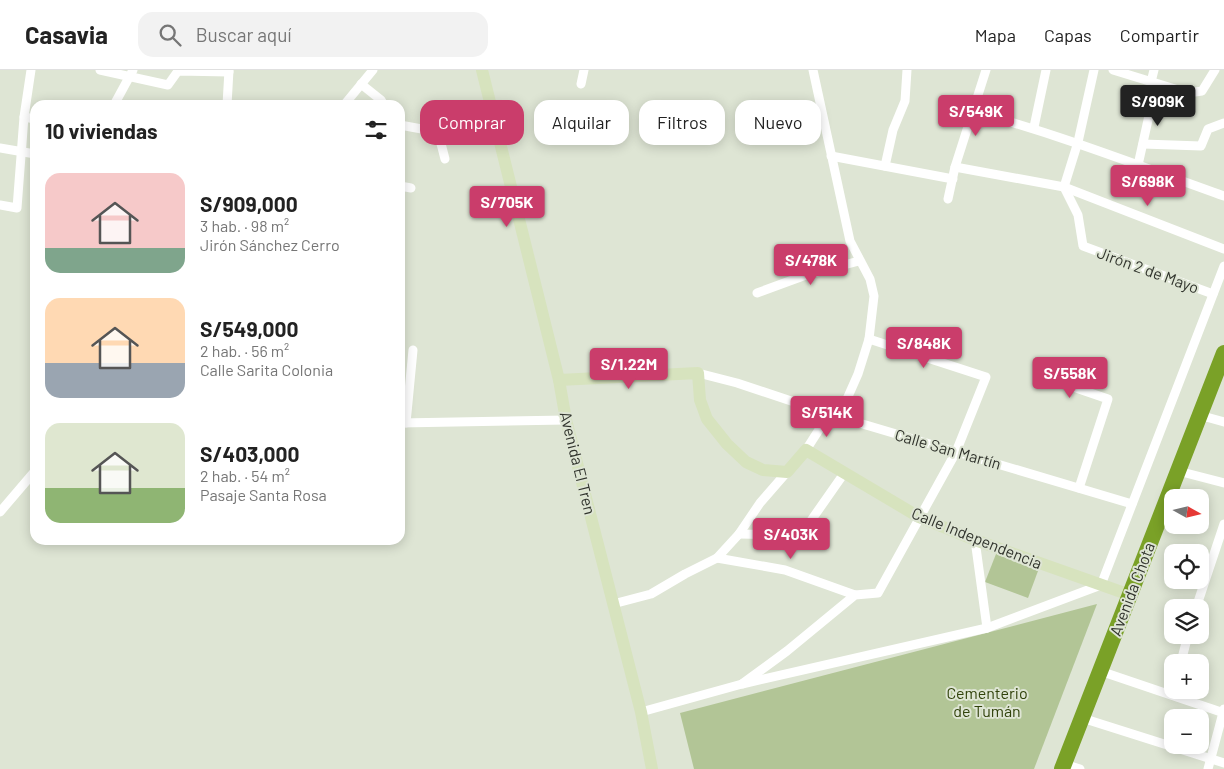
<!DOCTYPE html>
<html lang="es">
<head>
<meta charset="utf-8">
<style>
  body { margin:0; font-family:Barlow,sans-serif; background:#f2f2f2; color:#222; height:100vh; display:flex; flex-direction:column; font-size:19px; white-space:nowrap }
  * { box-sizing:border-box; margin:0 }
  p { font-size:16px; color:#767676 }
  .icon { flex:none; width:28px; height:28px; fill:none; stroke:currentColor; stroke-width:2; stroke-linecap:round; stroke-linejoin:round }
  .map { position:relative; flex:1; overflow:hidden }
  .details { position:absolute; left:30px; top:30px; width:375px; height:445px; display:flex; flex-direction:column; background:#fff; border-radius:15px; box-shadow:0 2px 12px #0003 }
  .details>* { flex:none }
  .hud { position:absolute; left:420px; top:30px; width:475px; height:45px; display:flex; gap:10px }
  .needle { width:32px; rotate:98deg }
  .tools { position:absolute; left:1164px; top:419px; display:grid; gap:10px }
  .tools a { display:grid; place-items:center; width:45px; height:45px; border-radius:10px; background:#fff; box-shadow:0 2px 12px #0003; font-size:25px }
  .price { position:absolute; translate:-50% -42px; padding:0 11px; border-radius:5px; background:#ca3d6b; color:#fff; font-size:16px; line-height:32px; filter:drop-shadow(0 1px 2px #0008) }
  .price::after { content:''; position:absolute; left:50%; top:30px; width:15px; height:11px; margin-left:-8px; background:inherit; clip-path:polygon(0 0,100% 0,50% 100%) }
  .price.on { background:#222; color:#fff }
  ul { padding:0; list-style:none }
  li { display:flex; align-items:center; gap:15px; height:125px; padding:0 15px }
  li span { display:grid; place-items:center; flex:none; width:140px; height:100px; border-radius:15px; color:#555 }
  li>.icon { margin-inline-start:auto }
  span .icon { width:60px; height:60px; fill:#fffc; stroke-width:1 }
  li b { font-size:21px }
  h2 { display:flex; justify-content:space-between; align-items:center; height:60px; padding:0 15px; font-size:21px }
  .pill { padding:0 18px; border-radius:15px; background:#fff; box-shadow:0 2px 12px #0003; font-size:18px; line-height:45px }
  .pill.on { background:#ca3d6b; color:#fff }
  header { display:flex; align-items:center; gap:30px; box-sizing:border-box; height:70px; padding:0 25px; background:#fff; border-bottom:1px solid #e0e0e0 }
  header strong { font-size:24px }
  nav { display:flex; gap:28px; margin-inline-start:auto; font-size:18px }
  .search { width:350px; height:45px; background:#f2f2f2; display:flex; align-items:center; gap:12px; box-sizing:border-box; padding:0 18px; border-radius:15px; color:#767676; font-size:19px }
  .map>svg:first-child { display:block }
  .green { fill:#b2c596 }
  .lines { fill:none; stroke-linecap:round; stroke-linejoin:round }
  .street { stroke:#fff; stroke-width:9 }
  .secondary { stroke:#d7e3be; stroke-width:12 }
  .highway { stroke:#7aa127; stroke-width:16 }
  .labels { text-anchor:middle; stroke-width:4; stroke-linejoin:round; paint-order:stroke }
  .street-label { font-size:16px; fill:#31342d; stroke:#dee5d4 }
  .park-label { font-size:16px; fill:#30420a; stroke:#dee5d4 }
</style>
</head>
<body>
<header>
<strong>Casavia</strong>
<div class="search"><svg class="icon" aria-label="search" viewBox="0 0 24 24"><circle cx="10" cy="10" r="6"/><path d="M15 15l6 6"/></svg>Buscar aquí</div>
<nav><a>Mapa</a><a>Capas</a><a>Compartir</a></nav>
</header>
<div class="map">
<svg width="1224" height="699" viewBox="0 0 1224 699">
  <rect width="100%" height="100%" fill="#dee5d4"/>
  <g class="green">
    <path d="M996 484 1038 501 1028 528 985 512Z"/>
    <path d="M1097 534 1034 699H694L680 643Z"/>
  </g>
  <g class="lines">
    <g class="street">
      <path d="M100 0 168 15 178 1 229 2"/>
      <path d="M813 0 850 171 870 209 874 226 869 269 858 304 839 347"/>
      <path d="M1094 0 1078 72 1064 117 1078 145 1083 176 1213 224"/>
      <path d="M1113 0 1188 23 1202 21 1215 0"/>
      <path d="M1151 12 1154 0"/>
      <path d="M361 14 381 30 384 35"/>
      <path d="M581 14 584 0"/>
      <path d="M114 35 133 0"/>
      <path d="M227 35 229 0"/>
      <path d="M344 35 373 0"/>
      <path d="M972 41C1058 64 1140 96 1224 126"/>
      <path d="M24 47 35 49"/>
      <path d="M400 55 438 62 445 89"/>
      <path d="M1034 57 1046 0"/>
      <path d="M1143 74 1201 76 1208 59 1224 53"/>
      <path d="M0 78 35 84"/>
      <path d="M831 86 953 109"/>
      <path d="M1138 95 1156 14"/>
      <path d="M885 96 893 60 905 31 907 0"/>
      <path d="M955 97 1064 117 1224 179"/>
      <path d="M400 116 411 118"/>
      <path d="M948 129 955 97 986 0"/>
      <path d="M0 135 17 138 24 47 31 0"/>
      <path d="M757 223 806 205 859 191"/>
      <path d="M698 303 737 313 839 347 1132 434"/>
      <path d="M1041 306 1108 329 1079 418"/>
      <path d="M1199 345 1224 352"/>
      <path d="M400 353 566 350"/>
      <path d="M406 353 413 280"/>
      <path d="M806 380 829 344"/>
      <path d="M1178 401 1224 413"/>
      <path d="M0 442 35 401"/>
      <path d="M739 464 793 465 810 452 845 402"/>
      <path d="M975 470 987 558"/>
      <path d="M717 488 785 500 855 525"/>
      <path d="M613 534 651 524 685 504 717 488 739 464 760 433 787 402"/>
      <path d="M1196 538 1224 454"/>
      <path d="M1181 592 1188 565"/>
      <path d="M1100 601 1224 643"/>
      <path d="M742 614 987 558 1101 515 1224 196"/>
      <path d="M641 642 742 614 787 581 855 525 878 523 956 382 986 307 869 269"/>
      <path d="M1082 648 1224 693"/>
      <path d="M1064 694 1080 699"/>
      <path d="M1208 699 1224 639"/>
    </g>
    <g class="secondary">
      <path d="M482 0 559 310 566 350 641 642 652 699"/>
      <path d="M559 310 698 303 700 330 707 349 727 374 746 392 763 400 787 402 806 380 919 447 975 470 1130 525"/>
    </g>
    <path class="highway" d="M1062 699 1224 283"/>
  </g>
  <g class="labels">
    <g class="street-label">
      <text transform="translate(1148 200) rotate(20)" y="6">Jirón 2 de Mayo</text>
      <text transform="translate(948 379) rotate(16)" y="6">Calle San Martín</text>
      <text transform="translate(578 393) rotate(76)" y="6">Avenida El Tren</text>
      <text transform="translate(977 468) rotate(22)" y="6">Calle Independencia</text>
      <text transform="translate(1132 519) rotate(-69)" y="6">Avenida Chota</text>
    </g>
    <g class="park-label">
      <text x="987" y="629">Cementerio<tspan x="987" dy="18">de Tumán</tspan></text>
    </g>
  </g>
</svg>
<div class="tools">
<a><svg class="needle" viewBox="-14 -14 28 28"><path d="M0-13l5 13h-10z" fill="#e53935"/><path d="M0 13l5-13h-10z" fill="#767676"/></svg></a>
<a><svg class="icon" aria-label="locate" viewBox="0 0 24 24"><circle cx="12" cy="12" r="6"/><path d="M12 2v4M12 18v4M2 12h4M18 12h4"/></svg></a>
<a><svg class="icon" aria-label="layers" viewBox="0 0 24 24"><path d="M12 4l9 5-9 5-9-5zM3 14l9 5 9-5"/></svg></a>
<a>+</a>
<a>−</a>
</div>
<b class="price on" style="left:1158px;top:57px">S/909K</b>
<b class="price" style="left:976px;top:67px">S/549K</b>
<b class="price" style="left:1148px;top:137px">S/698K</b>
<b class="price" style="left:507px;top:158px">S/705K</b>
<b class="price" style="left:811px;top:216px">S/478K</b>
<b class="price" style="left:924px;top:299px">S/848K</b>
<b class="price" style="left:629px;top:320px">S/1.22M</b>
<b class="price" style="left:1070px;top:329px">S/558K</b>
<b class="price" style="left:827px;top:368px">S/514K</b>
<b class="price" style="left:791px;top:490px">S/403K</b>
<div class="hud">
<a class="pill on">Comprar</a>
<a class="pill">Alquilar</a>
<a class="pill">Filtros</a>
<a class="pill">Nuevo</a>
</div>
<section class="details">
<h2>10 viviendas<svg class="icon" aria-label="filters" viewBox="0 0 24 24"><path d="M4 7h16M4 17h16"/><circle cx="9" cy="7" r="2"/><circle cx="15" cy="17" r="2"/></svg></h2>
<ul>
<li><span style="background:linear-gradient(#f6c9c9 75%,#7fa58c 0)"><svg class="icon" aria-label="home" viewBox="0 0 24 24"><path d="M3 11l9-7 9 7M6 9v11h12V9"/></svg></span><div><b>S/909,000</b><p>3 hab. · 98 m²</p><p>Jirón Sánchez Cerro</p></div></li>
<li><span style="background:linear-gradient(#ffd9b3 65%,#9aa5b1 0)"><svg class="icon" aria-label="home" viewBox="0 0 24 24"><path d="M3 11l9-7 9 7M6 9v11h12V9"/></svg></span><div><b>S/549,000</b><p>2 hab. · 56 m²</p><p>Calle Sarita Colonia</p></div></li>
<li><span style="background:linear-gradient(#dfe7d0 65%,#8fb573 0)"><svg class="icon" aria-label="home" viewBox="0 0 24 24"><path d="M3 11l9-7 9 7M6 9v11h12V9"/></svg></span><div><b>S/403,000</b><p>2 hab. · 54 m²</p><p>Pasaje Santa Rosa</p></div></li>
</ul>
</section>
</div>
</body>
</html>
